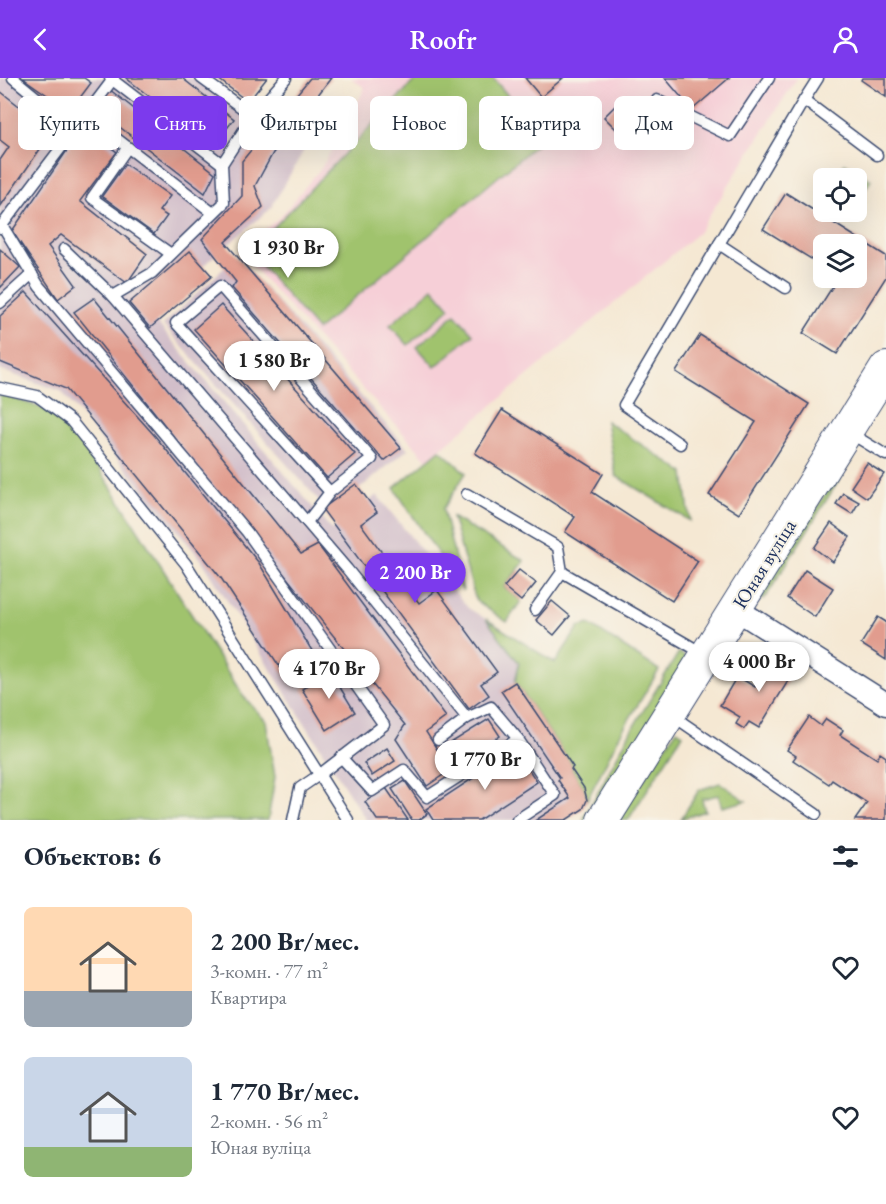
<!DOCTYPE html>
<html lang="ru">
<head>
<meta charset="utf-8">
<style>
  body { margin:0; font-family:"EB Garamond",serif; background:#f2f2f3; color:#1f2937; height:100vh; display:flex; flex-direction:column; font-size:22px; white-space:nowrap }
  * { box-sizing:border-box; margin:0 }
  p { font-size:20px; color:#747a83 }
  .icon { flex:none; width:33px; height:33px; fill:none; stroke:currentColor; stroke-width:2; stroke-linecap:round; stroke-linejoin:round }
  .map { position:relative; height:742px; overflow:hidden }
  .sheet { display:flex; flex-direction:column; background:#fff; flex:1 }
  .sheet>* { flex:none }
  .guide { position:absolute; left:18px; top:18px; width:850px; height:54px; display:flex; gap:12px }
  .fabs { position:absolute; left:813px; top:90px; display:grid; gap:12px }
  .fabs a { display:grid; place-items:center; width:54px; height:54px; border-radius:9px; background:#fff; box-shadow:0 6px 24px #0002; font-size:30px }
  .price { position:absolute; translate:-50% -51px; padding:0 14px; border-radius:21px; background:#fff; color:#222; font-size:20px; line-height:39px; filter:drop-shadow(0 2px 3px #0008) }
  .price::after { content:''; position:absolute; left:50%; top:36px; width:18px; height:14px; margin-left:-9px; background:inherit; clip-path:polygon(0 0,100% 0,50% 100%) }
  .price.selected { background:#7c3aed; color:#fff }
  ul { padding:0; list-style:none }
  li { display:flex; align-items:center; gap:18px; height:150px; padding:0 24px }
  li span { display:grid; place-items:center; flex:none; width:168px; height:120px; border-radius:9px; color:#555 }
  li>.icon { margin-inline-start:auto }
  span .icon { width:72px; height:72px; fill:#fffc; stroke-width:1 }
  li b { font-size:26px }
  h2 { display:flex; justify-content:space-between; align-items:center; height:72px; padding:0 24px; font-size:26px }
  .chip { padding:0 21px; border-radius:9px; background:#fff; box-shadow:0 6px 24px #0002; font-size:21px; line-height:54px }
  .chip.selected { background:#7c3aed; color:#fff }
  header { display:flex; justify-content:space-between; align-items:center; height:78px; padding:0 24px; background:#7c3aed; color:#fff; font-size:27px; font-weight:600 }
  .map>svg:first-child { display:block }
  .built { fill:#f6cfd7 }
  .industrial { fill:#d1bdc9 }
  .green { fill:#a0c36d; stroke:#5e7966; stroke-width:1.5 }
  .building { fill:#e19c8e }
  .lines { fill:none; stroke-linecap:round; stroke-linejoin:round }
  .lane-casing { stroke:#3c4b70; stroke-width:13 }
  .street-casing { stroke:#3c4b70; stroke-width:25 }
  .secondary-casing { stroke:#3c4b70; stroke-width:34 }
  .lane { stroke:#fff; stroke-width:10 }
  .street { stroke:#fff; stroke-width:22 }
  .secondary { stroke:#fff; stroke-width:32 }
  .labels { text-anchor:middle; stroke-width:4.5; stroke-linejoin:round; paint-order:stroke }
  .street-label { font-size:20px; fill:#1b2f5e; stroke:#f7f3e8 }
</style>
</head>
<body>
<header><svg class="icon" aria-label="back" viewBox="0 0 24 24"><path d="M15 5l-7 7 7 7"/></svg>Roofr<svg class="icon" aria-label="person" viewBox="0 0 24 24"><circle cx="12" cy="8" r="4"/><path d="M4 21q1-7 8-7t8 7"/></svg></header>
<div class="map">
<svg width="886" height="742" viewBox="0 0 886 742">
  <rect width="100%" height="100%" fill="#f7f3e8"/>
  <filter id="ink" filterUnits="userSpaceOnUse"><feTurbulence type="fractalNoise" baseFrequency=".0167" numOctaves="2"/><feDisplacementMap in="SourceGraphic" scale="12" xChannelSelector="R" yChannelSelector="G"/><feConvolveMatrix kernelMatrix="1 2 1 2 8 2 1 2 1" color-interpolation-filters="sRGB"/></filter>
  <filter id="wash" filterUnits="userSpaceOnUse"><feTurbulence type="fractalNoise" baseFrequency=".008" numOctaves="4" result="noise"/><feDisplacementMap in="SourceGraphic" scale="24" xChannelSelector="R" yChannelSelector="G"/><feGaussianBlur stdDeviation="1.35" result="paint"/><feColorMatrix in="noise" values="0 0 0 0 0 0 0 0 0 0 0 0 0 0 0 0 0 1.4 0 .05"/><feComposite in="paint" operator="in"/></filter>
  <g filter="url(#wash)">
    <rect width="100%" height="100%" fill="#f5e8d3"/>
    <path class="built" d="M351 0H797L698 155 427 382 239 173 280 139 322 89 365 10Z"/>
    <g class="industrial">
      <path d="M0 0H201L258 47 311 60 270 131 148 234 332 452 377 417 468 530 486 541 519 585 573 689 571 691 584 710 587 722 583 731 566 742H366L201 481 61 313 0 292Z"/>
      <path d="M237 178 408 371 330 435 163 247Z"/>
    </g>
    <g class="green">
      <path d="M417 0H493L544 60 317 252 250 174Z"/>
      <path d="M845 85 871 102 859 121 857 119 856 100H836Z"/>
      <path d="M433 210 450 230 408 267 390 247Z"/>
      <path d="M455 236 473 256 435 289 417 269Z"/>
      <path d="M0 316 57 335 97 387 243 618 266 643 275 699 268 742H0Z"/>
      <path d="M606 343 684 395 690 443 616 398Z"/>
      <path d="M857 366 859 370 767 517 762 522 758 521Z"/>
      <path d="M440 372 466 395 443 431 463 513 394 410Z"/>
      <path d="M452 439 525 483 504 509 521 523 507 544 476 523Z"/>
      <path d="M486 541 555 585 579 549 589 546 659 592 622 653 587 722 584 710 571 691 573 689 515 604 519 585Z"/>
      <path d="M679 574 687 581 594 742H583L629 656Z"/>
      <path d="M677 652 683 656 628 742H615Z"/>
      <path d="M720 705 746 723 722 729 718 717 702 721 705 733 681 741 699 712Z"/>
    </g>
    <g id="blocks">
      <g class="building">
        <path d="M23 0H84L91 5 70 33Z"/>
        <path d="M126 0H182L234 41 213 69Z"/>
        <path d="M217 0H267L248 24Z"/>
        <path d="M310 0H331L273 75 255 108 263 129 225 164 401 370 384 383 232 210 236 204 202 161 242 118V83Z"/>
        <path d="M525 0H563L541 19Z"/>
        <path d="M665 0H729L692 32Z"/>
        <path d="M862 0H886V19L861 2Z"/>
        <path d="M109 11 215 95 205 115 108 40 96 59 117 74 80 123 147 176 127 205 61 157 48 168 76 207 58 221 12 153Z"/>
        <path d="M0 13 52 54 0 129V82L9 69 0 62Z"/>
        <path d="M615 28 632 44 621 56 604 39Z"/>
        <path d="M125 86 170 118 159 133 167 138 154 156 102 118Z"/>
        <path d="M786 115 886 178V199L837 276 803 255 838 200H856V166H824V189L763 151Z"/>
        <path d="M0 171 20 189 0 210Z"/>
        <path d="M190 173 212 198 150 250 129 225Z"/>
        <path d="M26 214 155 358 259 485 317 581 287 600 221 500 66 311 0 284V238Z"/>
        <path d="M94 220 301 476 318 467 446 639 426 654 438 673 489 641 500 658 427 708 396 661 405 647 74 234Z"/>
        <path d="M221 227 355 376 327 400 194 251Z"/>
        <path d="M700 257 809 326 739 436 709 417 756 344 676 294Z"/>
        <path d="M502 332 603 396 592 414 698 483 672 523 565 454 575 439 475 375Z"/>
        <path d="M867 385 884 396 867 420 851 409Z"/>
        <path d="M356 406 377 434 361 446 419 525 437 512 497 594 481 606 489 617 469 631 322 431Z"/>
        <path d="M843 415 859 424 852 436 836 426Z"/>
        <path d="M831 445 850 459 833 484 814 470Z"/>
        <path d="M519 492 536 505 521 523 504 509Z"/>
        <path d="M805 492 833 510 815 539 787 520Z"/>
        <path d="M552 523 570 538 554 557 536 542Z"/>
        <path d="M878 539 886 544V582L861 566Z"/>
        <path d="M777 574 798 587 759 650 749 644 744 651 736 646 740 639 720 627 737 598 755 609Z"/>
        <path d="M330 593 355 634 327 652 302 611Z"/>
        <path d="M515 604 573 689 571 691 584 710 587 722 583 731 566 742H536L570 720 558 702 560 700 501 613Z"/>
        <path d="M809 639 821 648 826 641 843 652 840 657 877 681 880 675 886 679V742H855L867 725 832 702 829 706 793 682 796 678 787 672Z"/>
        <path d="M387 670 395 683 372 698 364 685Z"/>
        <path d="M516 672 537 704 479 742H433L426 731Z"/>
        <path d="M405 703 427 736 419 742H412L392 711Z"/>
        <path d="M386 710 408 742H377L365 724Z"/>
      </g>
    </g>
  </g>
  <g filter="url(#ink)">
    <use href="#blocks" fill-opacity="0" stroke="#3c4b70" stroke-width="1.5"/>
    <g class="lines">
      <defs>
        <g id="lane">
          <path d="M13 0 75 51"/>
          <path d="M110 0 222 86"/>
          <path d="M201 0 253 38"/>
          <path d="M657 22 730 58 769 0"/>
          <path d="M804 22 877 77"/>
          <path d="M108 54 213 135"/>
          <path d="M128 69 92 120 171 176"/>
          <path d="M2 147 39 208 247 454 384 647 319 697 300 710 293 742"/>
          <path d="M0 150 114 0"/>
          <path d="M719 166 786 210"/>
          <path d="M64 171 113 218 347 491 467 640"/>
          <path d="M113 218 152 195 224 125 222 86 253 38 286 0"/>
          <path d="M0 225 32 196"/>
          <path d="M0 310 37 318 71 343 186 486 348 742"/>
          <path d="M850 355 886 377"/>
          <path d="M680 366 624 327 804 22 818 0"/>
          <path d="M467 416 558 469 562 494 704 576"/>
          <path d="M307 444 330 414 372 381 220 208 176 245 330 414"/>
          <path d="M535 532 562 494"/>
          <path d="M673 638 816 736"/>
          <path d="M438 662 467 640 491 629 518 661 555 717 517 742"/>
          <path d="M341 679 372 713 404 692 427 719 518 661"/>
        </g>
        <path id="street" d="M736 531 886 626"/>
        <path id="secondary" d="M603 742 886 290"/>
      </defs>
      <use href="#lane" class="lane-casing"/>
      <use href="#street" class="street-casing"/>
      <use href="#secondary" class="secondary-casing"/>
      <use href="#lane" class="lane"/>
      <use href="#street" class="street"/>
      <use href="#secondary" class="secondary"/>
    </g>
  </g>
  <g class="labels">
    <g class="street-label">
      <text transform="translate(764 486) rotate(-58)" y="7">Юная вуліца</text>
    </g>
  </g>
</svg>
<div class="fabs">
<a><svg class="icon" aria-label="locate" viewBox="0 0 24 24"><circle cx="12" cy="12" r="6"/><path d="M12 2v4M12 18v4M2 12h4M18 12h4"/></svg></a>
<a><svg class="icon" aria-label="layers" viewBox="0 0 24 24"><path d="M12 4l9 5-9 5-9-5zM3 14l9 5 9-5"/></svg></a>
</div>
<b class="price" style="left:288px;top:201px">1 930 Br</b>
<b class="price" style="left:274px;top:314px">1 580 Br</b>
<b class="price selected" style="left:415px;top:526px">2 200 Br</b>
<b class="price" style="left:759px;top:615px">4 000 Br</b>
<b class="price" style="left:329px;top:622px">4 170 Br</b>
<b class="price" style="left:485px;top:713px">1 770 Br</b>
<div class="guide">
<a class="chip">Купить</a>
<a class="chip selected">Снять</a>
<a class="chip">Фильтры</a>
<a class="chip">Новое</a>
<a class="chip">Квартира</a>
<a class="chip">Дом</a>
</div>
</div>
<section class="sheet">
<h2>Объектов: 6<svg class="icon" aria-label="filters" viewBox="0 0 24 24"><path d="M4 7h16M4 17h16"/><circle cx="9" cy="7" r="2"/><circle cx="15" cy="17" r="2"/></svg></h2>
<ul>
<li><span style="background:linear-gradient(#ffd9b3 70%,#9aa5b1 0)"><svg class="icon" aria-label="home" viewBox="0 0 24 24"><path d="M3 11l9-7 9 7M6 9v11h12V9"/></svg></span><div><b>2 200 Br/мес.</b><p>3-комн. · 77 m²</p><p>Квартира</p></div><svg class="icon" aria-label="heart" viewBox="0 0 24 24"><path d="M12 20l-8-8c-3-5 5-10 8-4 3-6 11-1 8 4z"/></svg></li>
<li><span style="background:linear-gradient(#c9d6e8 75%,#8fb573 0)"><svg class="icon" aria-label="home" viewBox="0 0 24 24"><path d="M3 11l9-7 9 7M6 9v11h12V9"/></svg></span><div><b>1 770 Br/мес.</b><p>2-комн. · 56 m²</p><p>Юная вуліца</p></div><svg class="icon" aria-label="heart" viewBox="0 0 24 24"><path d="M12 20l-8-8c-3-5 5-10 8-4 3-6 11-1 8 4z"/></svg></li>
</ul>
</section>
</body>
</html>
